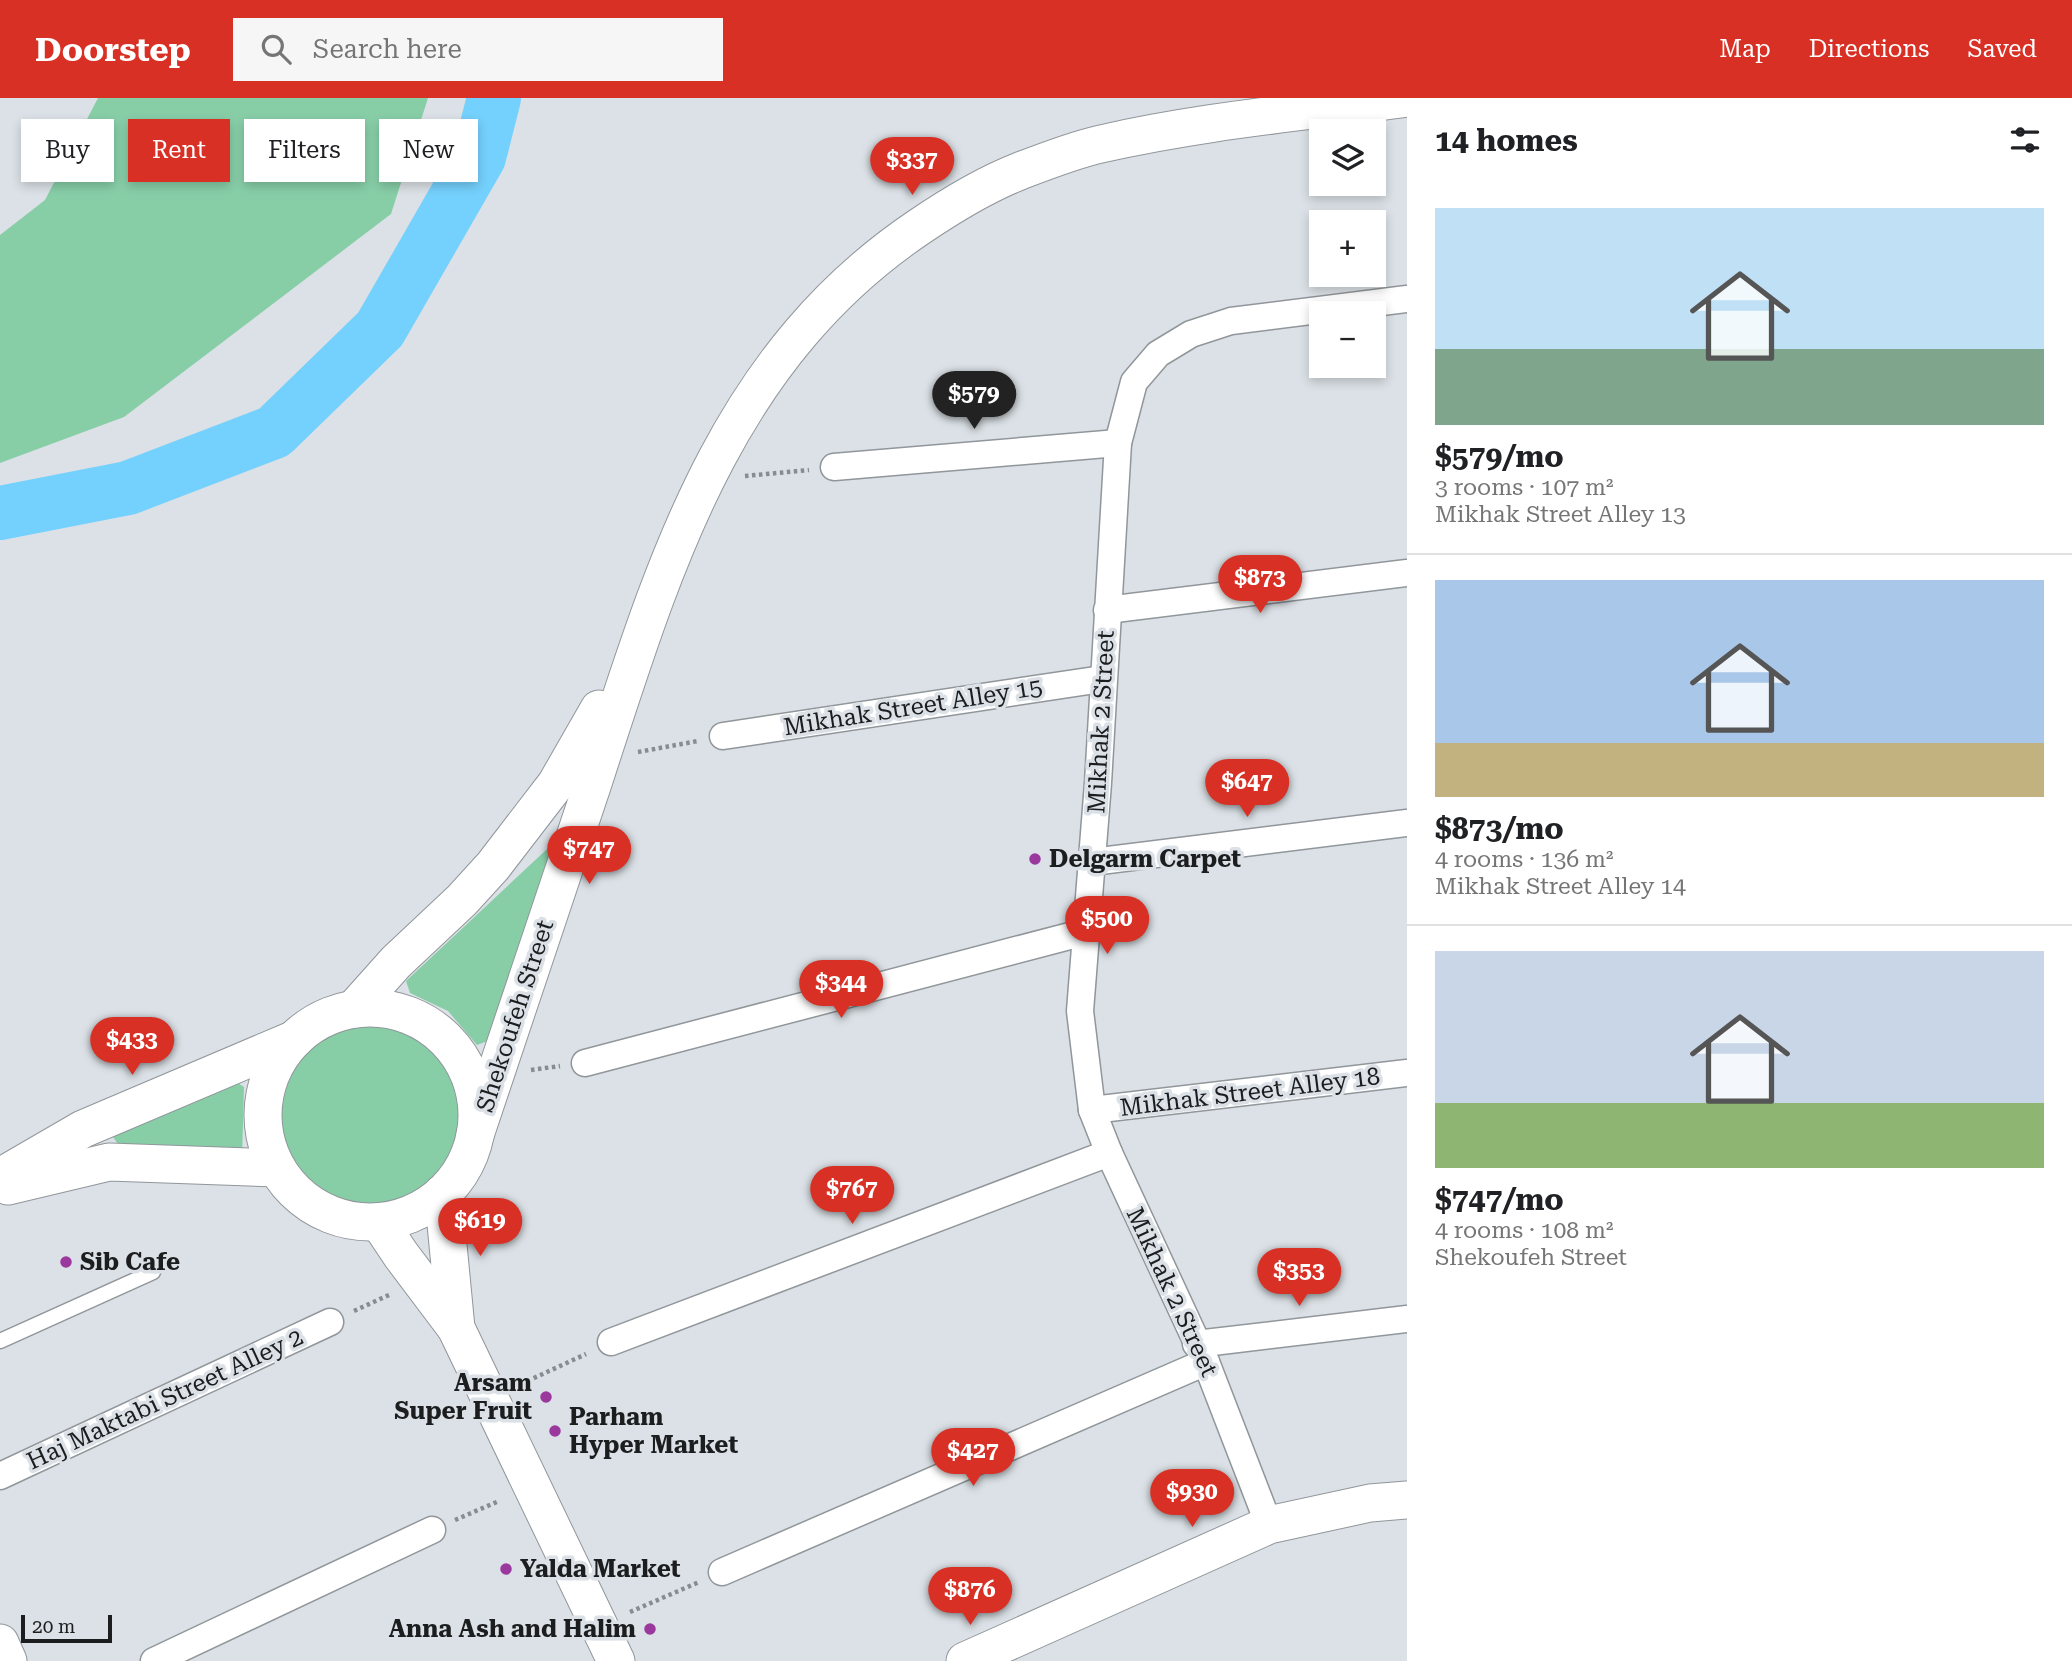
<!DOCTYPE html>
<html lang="en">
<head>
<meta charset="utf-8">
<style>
  body { margin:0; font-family:"Roboto Serif",serif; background:#f6f6f6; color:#202124; height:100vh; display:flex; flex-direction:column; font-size:26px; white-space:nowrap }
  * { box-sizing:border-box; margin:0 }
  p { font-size:23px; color:#757577 }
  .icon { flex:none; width:38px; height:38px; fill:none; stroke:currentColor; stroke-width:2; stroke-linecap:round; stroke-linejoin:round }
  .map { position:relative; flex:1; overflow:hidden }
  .sheet { display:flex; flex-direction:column; background:#fff; width:665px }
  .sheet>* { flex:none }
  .guide { position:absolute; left:21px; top:21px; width:665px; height:63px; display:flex; gap:14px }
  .buttons { position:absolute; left:1309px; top:21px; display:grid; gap:14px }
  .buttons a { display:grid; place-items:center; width:77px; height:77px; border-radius:0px; background:#fff; box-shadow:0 4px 10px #0003; font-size:35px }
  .scale { position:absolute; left:21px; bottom:18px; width:91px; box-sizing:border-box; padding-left:7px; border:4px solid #1b1d1f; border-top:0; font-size:19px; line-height:24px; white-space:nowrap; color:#1b1d1f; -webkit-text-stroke:5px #dbe1e6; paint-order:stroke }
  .price { position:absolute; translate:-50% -60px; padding:0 16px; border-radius:24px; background:#d93025; color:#fff; font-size:23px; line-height:46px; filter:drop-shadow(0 2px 4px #0008) }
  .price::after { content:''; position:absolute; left:50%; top:42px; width:21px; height:16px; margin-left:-10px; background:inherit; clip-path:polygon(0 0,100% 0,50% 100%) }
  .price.active { background:#222; color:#fff }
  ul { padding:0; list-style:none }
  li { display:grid; align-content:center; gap:14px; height:371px; padding:0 28px }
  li+li { border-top:2px solid #e0e0e0 }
  li span { display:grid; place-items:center; height:217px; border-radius:0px; color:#555 }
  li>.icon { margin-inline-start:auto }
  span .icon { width:126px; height:126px; fill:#fffc; stroke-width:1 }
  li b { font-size:30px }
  h2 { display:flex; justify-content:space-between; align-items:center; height:84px; padding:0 28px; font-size:30px }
  .pill { padding:0 24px; border-radius:0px; background:#fff; box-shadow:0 4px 10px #0003; font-size:24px; line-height:63px }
  .pill.active { background:#d93025; color:#fff }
  header { display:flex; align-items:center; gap:42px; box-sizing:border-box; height:98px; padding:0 35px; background:#d93025; color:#fff }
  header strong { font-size:33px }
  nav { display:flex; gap:38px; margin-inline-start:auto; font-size:24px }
  .search { width:490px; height:63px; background:#f6f6f6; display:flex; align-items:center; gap:18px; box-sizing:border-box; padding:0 24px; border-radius:0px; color:#757577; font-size:26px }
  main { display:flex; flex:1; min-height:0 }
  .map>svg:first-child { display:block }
  .green { fill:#87cea7 }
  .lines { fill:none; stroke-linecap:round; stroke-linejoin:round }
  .river { stroke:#74d0fc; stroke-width:54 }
  .lane-casing { stroke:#90969a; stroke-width:17 }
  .street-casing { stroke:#90969a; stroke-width:29 }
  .secondary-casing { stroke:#90969a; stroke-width:39 }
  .path { stroke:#888c90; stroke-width:4.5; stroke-dasharray:3.5 3.5; stroke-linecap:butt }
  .lane { stroke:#fff; stroke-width:14 }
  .street { stroke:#fff; stroke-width:26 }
  .secondary { stroke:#fff; stroke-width:37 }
  .poi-dot { fill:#9b389e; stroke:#dbe1e6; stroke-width:2.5 }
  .labels { text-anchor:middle; stroke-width:7; stroke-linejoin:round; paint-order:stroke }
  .street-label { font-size:24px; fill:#1b1d1f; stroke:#dbe1e6 }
  .poi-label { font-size:24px; font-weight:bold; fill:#1b1d1f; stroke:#dbe1e6; text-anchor:start }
</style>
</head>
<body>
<header>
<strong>Doorstep</strong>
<div class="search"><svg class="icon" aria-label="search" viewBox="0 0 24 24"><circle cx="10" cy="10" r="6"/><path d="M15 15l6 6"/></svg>Search here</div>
<nav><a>Map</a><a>Directions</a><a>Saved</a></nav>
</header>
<main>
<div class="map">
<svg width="1407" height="1563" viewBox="0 0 1407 1563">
  <rect width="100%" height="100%" fill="#dbe1e6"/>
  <g class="green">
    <path d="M98 0H428L391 116 124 319 0 365V137L45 102Z"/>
    <path d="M561 738 493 941 477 947 448 913 410 895 406 883Z"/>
    <circle cx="371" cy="1018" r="90"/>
    <path d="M233 982 244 989 242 1061 120 1049 113 1039 121 1031Z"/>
  </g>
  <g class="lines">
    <path class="river" d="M0 415 128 390 274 334 380 231 479 59 494 0"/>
    <defs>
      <path id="lane" d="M0 1243 153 1174"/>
      <g id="street">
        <path d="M834 369 1118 345"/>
        <path d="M1107 512 1407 475"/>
        <path d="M723 638 1102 581"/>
        <path d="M1092 764 1407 725"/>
        <path d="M585 965 1085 834"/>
        <path d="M1092 1012 1407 975"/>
        <path d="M611 1244 1109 1055"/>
        <path d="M1196 1246 1407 1221"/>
        <path d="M0 1378 330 1224"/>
        <path d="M1269 1427 1206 1264 1109 1055 1092 1012 1080 913 1098 685 1118 345 1134 284 1158 256 1191 236 1231 223 1407 201"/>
        <path d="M722 1474 1206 1264"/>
        <path d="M154 1563 432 1432"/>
      </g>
      <g id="secondary">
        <circle cx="370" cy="1017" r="107"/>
        <path d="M354 911 396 864 462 802 493 768 556 686 599 611"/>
        <path d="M475 1037C514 920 554 802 593 685 663 471 722 262 919 129 950 108 984 87 1020 73 1046 63 1074 52 1101 46 1201 23 1305 14 1407 0"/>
        <path d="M0 1079 83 1031 295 941"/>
        <path d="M8 1088 109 1064 277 1070"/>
        <path d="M443 1095 456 1230"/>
        <path d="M379 1124 401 1157 456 1230 616 1563"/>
        <path d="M0 1545 8 1563"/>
        <path d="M965 1563 1269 1427 1370 1405 1407 1402"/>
      </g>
    </defs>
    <use href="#lane" class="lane-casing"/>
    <use href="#street" class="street-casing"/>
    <use href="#secondary" class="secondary-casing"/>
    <g class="path">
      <path d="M745 378 809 372"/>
      <path d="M638 654 698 643"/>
      <path d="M531 972 560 968"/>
      <path d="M478 1127 488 1123"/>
      <path d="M354 1213 391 1196"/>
      <path d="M521 1286 586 1256"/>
      <path d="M455 1422 499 1403"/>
      <path d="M630 1514 699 1484"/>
    </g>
    <use href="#lane" class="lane"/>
    <use href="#street" class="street"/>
    <use href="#secondary" class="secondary"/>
  </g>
  <g class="poi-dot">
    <circle cx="1035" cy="761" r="7"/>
    <circle cx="66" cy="1164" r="7"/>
    <circle cx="546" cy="1299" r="7"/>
    <circle cx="555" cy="1333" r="7"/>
    <circle cx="506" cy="1471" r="7"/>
    <circle cx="650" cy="1531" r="7"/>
  </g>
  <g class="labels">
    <g class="street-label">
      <text transform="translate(913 609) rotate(-9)" y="8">Mikhak Street Alley 15</text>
      <text transform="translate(1101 624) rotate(-87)" y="8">Mikhak 2 Street</text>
      <text transform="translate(515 918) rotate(-72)" y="8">Shekoufeh Street</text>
      <text transform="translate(1250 994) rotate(-7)" y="8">Mikhak Street Alley 18</text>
      <text transform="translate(1172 1194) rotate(65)" y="8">Mikhak 2 Street</text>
      <text transform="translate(165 1301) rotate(-25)" y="8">Haj Maktabi Street Alley 2</text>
    </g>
    <g class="poi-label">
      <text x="1049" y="769">Delgarm Carpet</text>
      <text x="80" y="1172">Sib Cafe</text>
      <text x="532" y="1293" text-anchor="end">Arsam<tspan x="532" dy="28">Super Fruit</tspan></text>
      <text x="569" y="1327">Parham<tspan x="569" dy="28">Hyper Market</tspan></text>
      <text x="520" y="1479">Yalda Market</text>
      <text x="636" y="1539" text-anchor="end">Anna Ash and Halim</text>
    </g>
  </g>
</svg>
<div class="buttons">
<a><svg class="icon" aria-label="layers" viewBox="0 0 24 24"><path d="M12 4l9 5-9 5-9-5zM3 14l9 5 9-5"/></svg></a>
<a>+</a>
<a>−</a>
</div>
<div class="scale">20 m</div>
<b class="price" style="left:912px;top:99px">$337</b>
<b class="price active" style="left:974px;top:333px">$579</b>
<b class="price" style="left:1260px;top:517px">$873</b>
<b class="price" style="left:1247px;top:721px">$647</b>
<b class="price" style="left:589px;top:788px">$747</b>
<b class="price" style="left:1107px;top:858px">$500</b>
<b class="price" style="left:841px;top:922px">$344</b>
<b class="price" style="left:132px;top:979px">$433</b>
<b class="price" style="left:852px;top:1128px">$767</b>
<b class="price" style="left:480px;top:1160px">$619</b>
<b class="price" style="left:1299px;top:1210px">$353</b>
<b class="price" style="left:973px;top:1390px">$427</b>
<b class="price" style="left:1192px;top:1431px">$930</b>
<b class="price" style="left:970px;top:1529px">$876</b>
<div class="guide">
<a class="pill">Buy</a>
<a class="pill active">Rent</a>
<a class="pill">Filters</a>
<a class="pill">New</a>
</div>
</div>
<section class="sheet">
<h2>14 homes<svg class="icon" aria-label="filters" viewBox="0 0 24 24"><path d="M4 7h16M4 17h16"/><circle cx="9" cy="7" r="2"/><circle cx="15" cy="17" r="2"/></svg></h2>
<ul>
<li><span style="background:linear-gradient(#bfe0f5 65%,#7fa58c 0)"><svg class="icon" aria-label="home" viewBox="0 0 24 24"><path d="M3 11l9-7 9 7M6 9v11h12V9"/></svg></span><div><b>$579/mo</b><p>3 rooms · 107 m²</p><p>Mikhak Street Alley 13</p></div></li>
<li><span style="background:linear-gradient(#a9c7e8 75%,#c2b280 0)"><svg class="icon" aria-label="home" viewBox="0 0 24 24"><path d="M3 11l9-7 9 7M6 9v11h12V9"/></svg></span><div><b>$873/mo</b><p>4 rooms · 136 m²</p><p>Mikhak Street Alley 14</p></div></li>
<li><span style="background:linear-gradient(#c9d6e8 70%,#8fb573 0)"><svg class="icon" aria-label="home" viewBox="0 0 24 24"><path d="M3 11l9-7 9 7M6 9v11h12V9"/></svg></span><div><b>$747/mo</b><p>4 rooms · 108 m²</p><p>Shekoufeh Street</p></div></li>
</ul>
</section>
</main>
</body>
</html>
